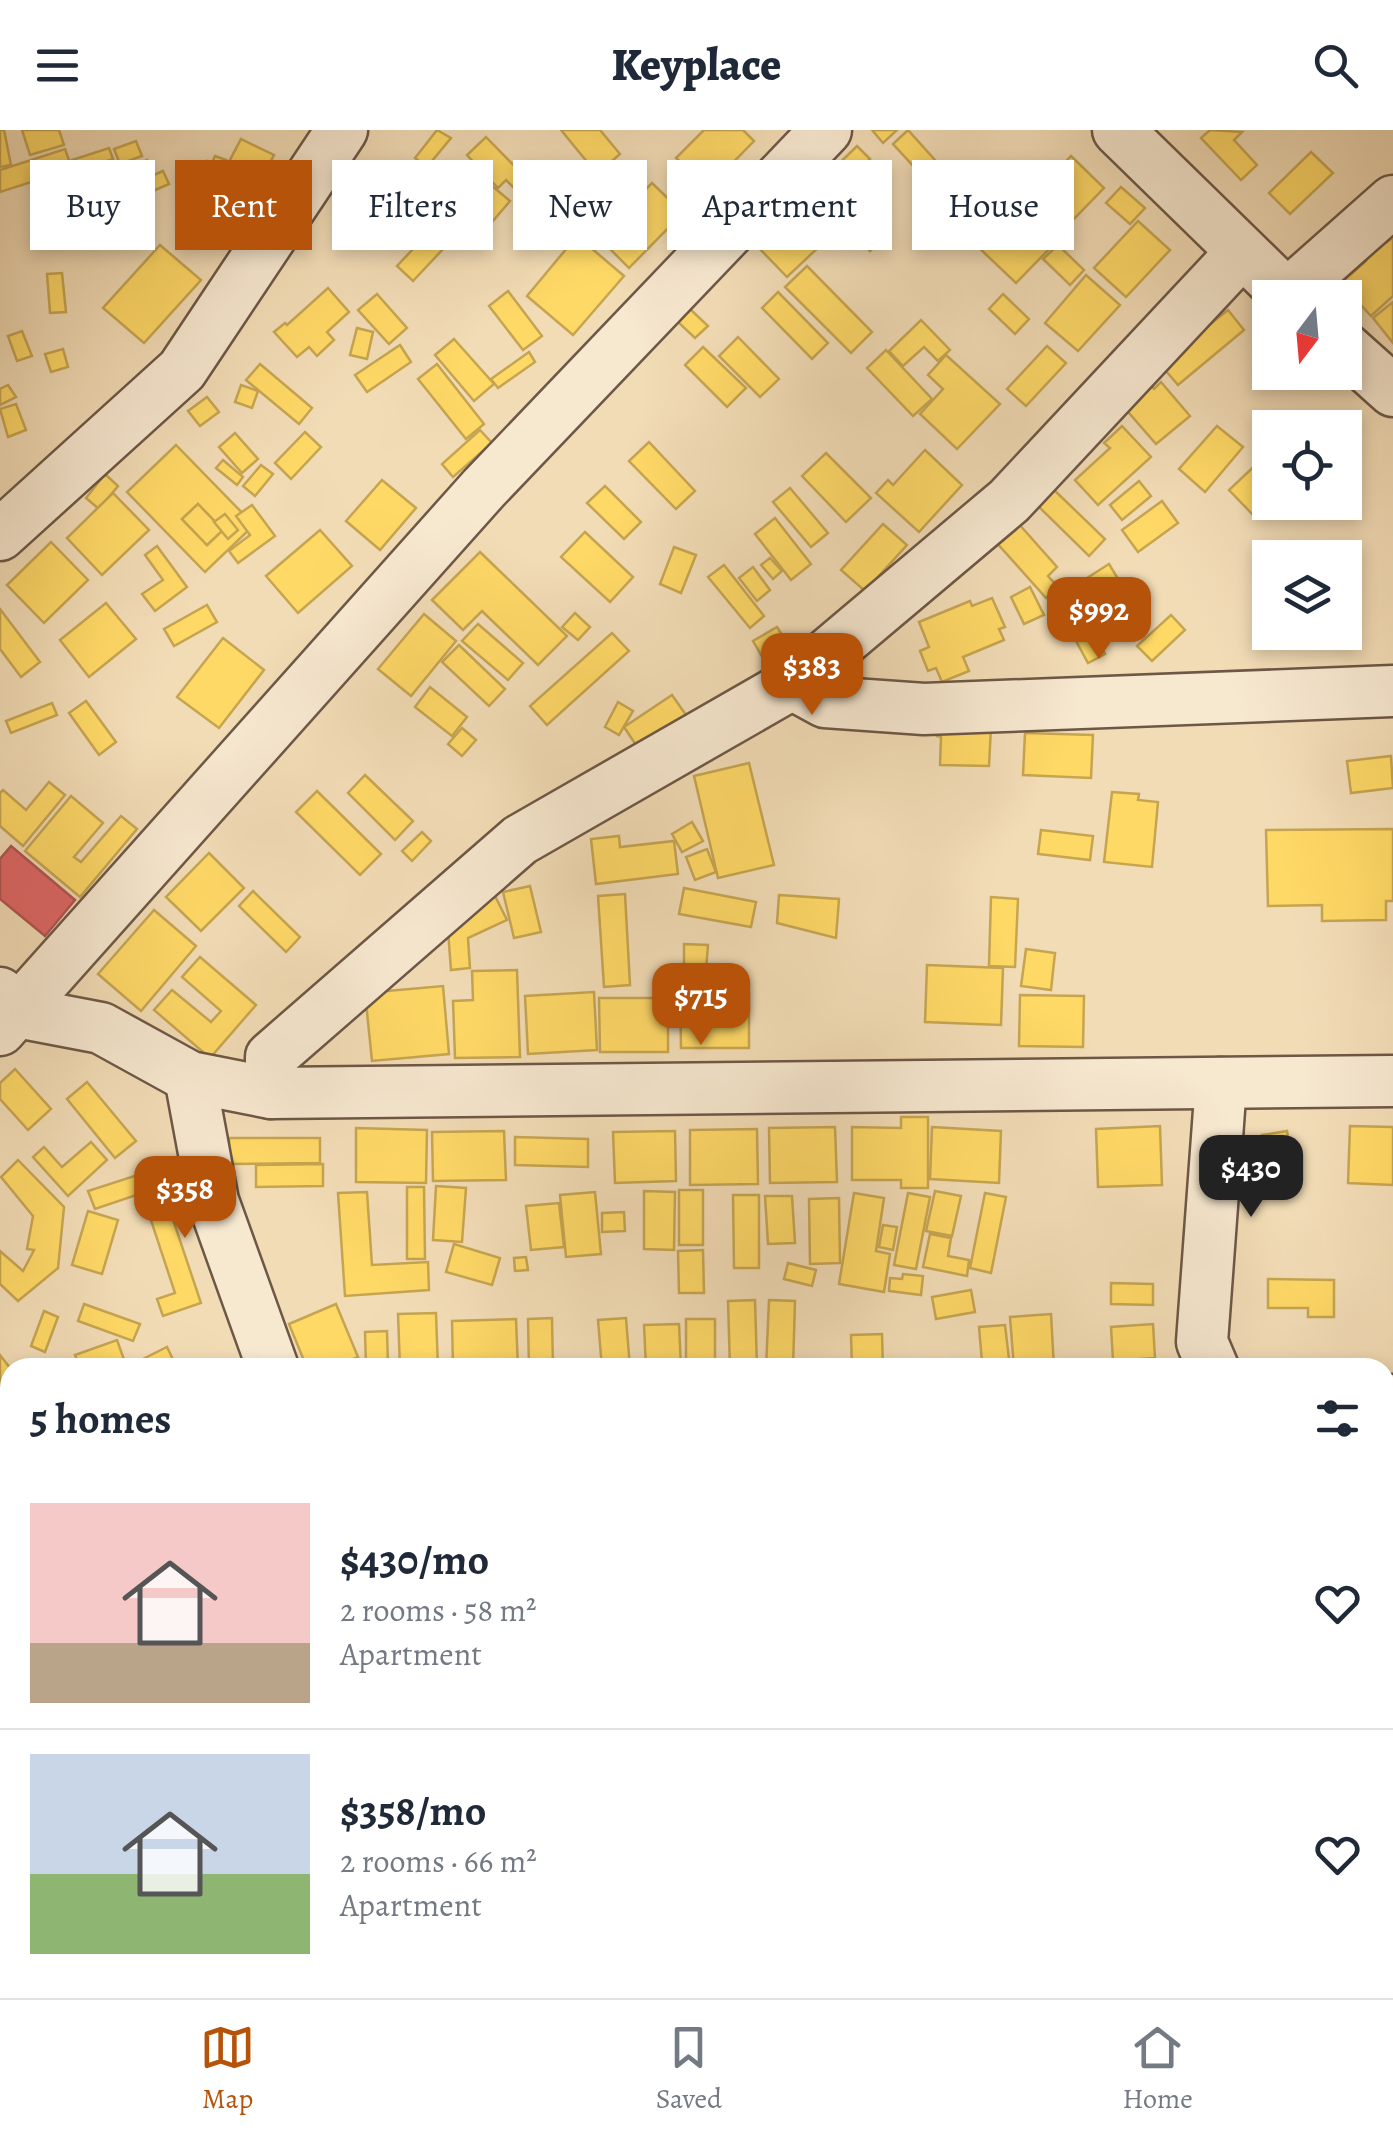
<!DOCTYPE html>
<html lang="en">
<head>
<meta charset="utf-8">
<style>
  body { margin:0; font-family:Alegreya,serif; background:#f2f2f3; color:#1f2937; height:100vh; display:flex; flex-direction:column; font-size:38px; white-space:nowrap }
  * { box-sizing:border-box; margin:0 }
  p { font-size:32px; color:#747a83 }
  .icon { flex:none; width:55px; height:55px; fill:none; stroke:currentColor; stroke-width:2; stroke-linecap:round; stroke-linejoin:round }
  .map { position:relative; flex:1; overflow:hidden }
  .details { position:absolute; left:0px; top:1228px; width:1395px; height:642px; display:flex; flex-direction:column; background:#fff; border-radius:30px 30px 0 0; box-shadow:0 5px 15px #0003 }
  .details>* { flex:none }
  .hud { position:absolute; left:30px; top:30px; width:1335px; height:90px; display:flex; gap:20px }
  .needle { width:65px; rotate:196deg }
  .buttons { position:absolute; left:1252px; top:150px; display:grid; gap:20px }
  .buttons a { display:grid; place-items:center; width:110px; height:110px; border-radius:0px; background:#fff; box-shadow:0 5px 15px #0003; font-size:50px }
  .price { position:absolute; translate:-50% -85px; padding:0 22px; border-radius:20px; background:#b45309; color:#fff; font-size:32px; line-height:65px; filter:drop-shadow(0 2px 5px #0008) }
  .price::after { content:''; position:absolute; left:50%; top:60px; width:30px; height:22px; margin-left:-15px; background:inherit; clip-path:polygon(0 0,100% 0,50% 100%) }
  .price.selected { background:#222; color:#fff }
  ul { padding:0; list-style:none }
  li { display:flex; align-items:center; gap:30px; height:250px; padding:0 30px }
  li+li { border-top:2px solid #e0e1e3 }
  li span { display:grid; place-items:center; flex:none; width:280px; height:200px; border-radius:0px; color:#555 }
  li>.icon { margin-inline-start:auto }
  span .icon { width:120px; height:120px; fill:#fffc; stroke-width:1 }
  li b { font-size:42px }
  h2 { display:flex; justify-content:space-between; align-items:center; height:120px; padding:0 30px; font-size:42px }
  .tag { padding:0 35px; border-radius:0px; background:#fff; box-shadow:0 5px 15px #0003; font-size:35px; line-height:90px }
  .tag.selected { background:#b45309; color:#fff }
  header { display:flex; justify-content:space-between; align-items:center; height:130px; padding:0 30px; background:#fff; font-size:45px; font-weight:800 }
  .dock { display:flex; justify-content:space-around; align-items:center; height:140px; border-top:2px solid #e0e1e3; background:#fff; font-size:28px; color:#747a83 }
  .dock a { display:grid; justify-items:center; gap:5px }
  .dock .selected { color:#b45309 }
  .map>svg:first-child { display:block }
  .homes { fill:#ffd966; stroke:#c6a551; stroke-width:2.5; fill-rule:evenodd }
  .shops { fill:#e06666; stroke:#b05451; stroke-width:2.5 }
  .lines { fill:none; stroke-linecap:round; stroke-linejoin:round }
  .minor-casing { stroke:#6d5746; stroke-width:55 }
  .path { stroke:#412b21; stroke-width:6; stroke-dasharray:8 5; stroke-linecap:butt }
  .minor { stroke:#f7e8d0; stroke-width:50 }
</style>
</head>
<body>
<header><svg class="icon" aria-label="menu" viewBox="0 0 24 24"><path d="M4 6h16M4 12h16M4 18h16"/></svg>Keyplace<svg class="icon" aria-label="search" viewBox="0 0 24 24"><circle cx="10" cy="10" r="6"/><path d="M15 15l6 6"/></svg></header>
<div class="map">
<svg width="1393" height="1868" viewBox="0 0 1393 1868">
  <rect width="100%" height="100%" fill="#f2dcb6"/>
  <filter id="stains"><feTurbulence type="fractalNoise" baseFrequency=".002" numOctaves="4"/><feColorMatrix values="0 0 0 0 .2 0 0 0 0 .09 0 0 0 0 .02 0 0 0 .5 -.17"/></filter>
  <radialGradient id="worn" r=".72"><stop offset=".6" stop-color="#630" stop-opacity="0"/><stop offset="1" stop-color="#630" stop-opacity=".3"/></radialGradient>
  <g class="homes">
    <path d="M0 0H4L11 35 0 37Z"/>
    <path d="M22 0H59L64 15 30 25Z"/>
    <path d="M437 0 451 8 427 37 415 28Z"/>
    <path d="M561 0H600L620 24 597 44Z"/>
    <path d="M704 0H743L754 11 708 58 676 28Z"/>
    <path d="M872 0H897L883 13Z"/>
    <path d="M908 0 943 39 928 52 893 14Z"/>
    <path d="M1210 0 1242 2 1234 10 1257 35 1241 50 1201 8Z"/>
    <path d="M486 7 526 48 515 59 506 50 498 58 467 25Z"/>
    <path d="M241 9 274 25 233 103 201 85Z"/>
    <path d="M136 11 142 26 120 34 114 19Z"/>
    <path d="M857 16 870 29 853 45 874 67 856 85 822 50Z"/>
    <path d="M109 18 113 29 76 42 72 30Z"/>
    <path d="M65 19 72 39 0 62V40Z"/>
    <path d="M1311 22 1333 43 1290 84 1269 63Z"/>
    <path d="M215 26 226 30 218 49 203 43 207 31 212 33Z"/>
    <path d="M1071 26 1104 58 1067 96 1034 64Z"/>
    <path d="M147 30 153 40 134 52 128 42Z"/>
    <path d="M163 41 169 54 146 64 140 51Z"/>
    <path d="M201 49 214 57 199 84 185 76Z"/>
    <path d="M652 53 683 83 629 138 598 107Z"/>
    <path d="M491 55 510 71 486 99 467 83Z"/>
    <path d="M1121 57 1145 78 1130 94 1106 73Z"/>
    <path d="M440 61 469 87 459 99 429 74Z"/>
    <path d="M812 65 842 95 787 147 757 116Z"/>
    <path d="M1014 77 1053 115 1016 153 976 115Z"/>
    <path d="M852 90 876 115 870 121 846 97Z"/>
    <path d="M1138 91 1170 120 1126 167 1094 138Z"/>
    <path d="M428 103 444 118 413 151 397 136Z"/>
    <path d="M1381 105 1387 112 1393 107V166L1371 186 1341 153 1366 131 1360 124Z"/>
    <path d="M577 106 624 146 573 205 527 166Z"/>
    <path d="M160 115 201 150 144 213 103 178Z"/>
    <path d="M1058 115 1084 140 1070 155 1043 129Z"/>
    <path d="M807 136 872 202 851 223 785 157Z"/>
    <path d="M62 143 66 182 50 183 47 144Z"/>
    <path d="M1086 145 1120 175 1078 221 1045 193Z"/>
    <path d="M328 158 349 182 327 202 334 210 317 226 309 217 297 227 274 202 285 193 287 195Z"/>
    <path d="M508 161 542 206 523 220 489 176Z"/>
    <path d="M778 162 828 213 812 229 762 178Z"/>
    <path d="M377 164 407 198 389 214 358 180Z"/>
    <path d="M1003 164 1029 189 1015 204 989 179Z"/>
    <path d="M1393 172V213L1373 188Z"/>
    <path d="M690 179 708 196 695 208 678 192Z"/>
    <path d="M1228 180 1244 200 1178 255 1160 234Z"/>
    <path d="M921 190 950 220 938 231 924 217 903 236 889 221Z"/>
    <path d="M357 198 373 202 367 229 350 225Z"/>
    <path d="M22 201 32 226 17 231 8 206Z"/>
    <path d="M738 207 779 249 760 267 719 226Z"/>
    <path d="M454 209 494 254 474 271 435 225Z"/>
    <path d="M400 215 411 232 367 262 355 245Z"/>
    <path d="M1047 216 1066 233 1026 276 1007 259Z"/>
    <path d="M703 217 746 258 727 277 685 235Z"/>
    <path d="M63 219 68 237 51 242 45 224Z"/>
    <path d="M886 220 932 269 913 286 867 238Z"/>
    <path d="M529 222 535 232 498 258 491 249Z"/>
    <path d="M946 225 1000 274 957 319 920 284 943 259 928 245Z"/>
    <path d="M260 234 312 278 299 294 246 250Z"/>
    <path d="M437 234 484 294 466 309 418 249Z"/>
    <path d="M1161 252 1190 286 1156 314 1123 276 1149 253 1154 259Z"/>
    <path d="M8 255 16 267 0 275V259Z"/>
    <path d="M241 255 258 261 252 278 235 272Z"/>
    <path d="M207 267 219 282 200 296 188 281Z"/>
    <path d="M16 274 26 300 8 307 0 279Z"/>
    <path d="M1122 296 1151 327 1098 375 1075 350 1110 318 1104 313Z"/>
    <path d="M1217 296 1243 317 1205 362 1179 339Z"/>
    <path d="M480 300 492 313 453 347 442 334Z"/>
    <path d="M305 302 321 317 291 349 275 333Z"/>
    <path d="M235 303 258 329 242 343 219 317Z"/>
    <path d="M649 312 695 361 676 379 629 331Z"/>
    <path d="M176 315 254 395 205 442 127 362ZM198 374 223 400 207 415 182 389Z"/>
    <path d="M925 320 962 355 919 402 876 363 888 350 893 355Z"/>
    <path d="M826 323 871 368 846 392 802 346Z"/>
    <path d="M1265 326 1270 331V372L1255 387 1229 360Z"/>
    <path d="M223 330 243 347 237 355 216 338Z"/>
    <path d="M261 335 273 344 255 366 243 356Z"/>
    <path d="M105 344 118 356 99 379 86 368Z"/>
    <path d="M382 350 416 378 380 420 346 391Z"/>
    <path d="M1139 351 1151 366 1122 390 1110 375Z"/>
    <path d="M605 356 641 392 624 409 587 373Z"/>
    <path d="M1051 357 1105 409 1089 426 1035 373Z"/>
    <path d="M790 358 828 403 811 417 773 372Z"/>
    <path d="M113 363 149 400 102 445 67 408Z"/>
    <path d="M1162 371 1178 393 1138 422 1122 400Z"/>
    <path d="M198 374 223 400 207 415 182 389Z"/>
    <path d="M252 375 275 406 238 433 229 421 250 405 236 386Z"/>
    <path d="M225 384 238 400 228 409 214 392Z"/>
    <path d="M775 388 811 434 791 450 755 404Z"/>
    <path d="M1018 393 1057 437 1048 446 1058 457 1046 468 996 412Z"/>
    <path d="M883 394 907 415 865 461 841 440Z"/>
    <path d="M320 400 352 436 298 483 266 446Z"/>
    <path d="M585 402 633 447 610 472 561 427Z"/>
    <path d="M51 412 88 450 44 493 7 455Z"/>
    <path d="M157 416 187 457 155 481 142 464 163 450 145 425Z"/>
    <path d="M674 417 696 425 681 463 660 454Z"/>
    <path d="M480 422 567 506 538 535 482 481 463 500 432 470Z"/>
    <path d="M770 428 782 441 773 449 761 435Z"/>
    <path d="M1109 434 1123 457 1091 477 1076 455Z"/>
    <path d="M724 435 764 486 750 498 708 447Z"/>
    <path d="M753 437 770 460 757 471 739 448Z"/>
    <path d="M1030 457 1044 485 1024 494 1011 467Z"/>
    <path d="M1071 463 1081 478 1066 488 1056 472Z"/>
    <path d="M992 468 1005 497 999 499 1004 510 963 527 969 541 942 552 936 538 928 541 920 521 929 517 919 492 970 471 972 476Z"/>
    <path d="M106 473 136 509 89 547 60 510Z"/>
    <path d="M207 475 217 492 174 516 164 499Z"/>
    <path d="M0 479 40 532 21 547 0 519Z"/>
    <path d="M575 483 590 497 578 510 562 497Z"/>
    <path d="M424 484 456 511 411 566 378 539Z"/>
    <path d="M1171 485 1185 500 1152 531 1137 516Z"/>
    <path d="M1086 488 1105 524 1088 533 1069 498Z"/>
    <path d="M478 494 523 533 508 550 462 511Z"/>
    <path d="M777 497 789 516 764 530 753 511Z"/>
    <path d="M612 503 629 521 547 595 530 576Z"/>
    <path d="M223 508 264 540 219 598 177 567Z"/>
    <path d="M459 515 505 559 489 576 442 532Z"/>
    <path d="M430 557 467 587 452 606 415 577Z"/>
    <path d="M672 565 686 585 638 618 624 597Z"/>
    <path d="M86 571 116 612 99 625 69 583Z"/>
    <path d="M618 572 633 581 619 605 605 597Z"/>
    <path d="M52 573 57 585 11 603 6 591Z"/>
    <path d="M937 596 991 597 989 636 940 635 941 607 937 606Z"/>
    <path d="M462 598 476 610 462 626 448 614Z"/>
    <path d="M1025 603 1093 605 1091 648 1023 645Z"/>
    <path d="M1391 626 1393 658 1351 663 1347 631Z"/>
    <path d="M749 633 774 735 718 748 694 646Z"/>
    <path d="M365 645 413 691 395 710 348 663Z"/>
    <path d="M49 652 65 665 23 716 0 696V663L3 660 26 680Z"/>
    <path d="M317 661 381 724 360 745 296 682Z"/>
    <path d="M1112 662 1139 664 1138 670 1158 672 1152 737 1104 732Z"/>
    <path d="M71 666 103 693 74 727 81 732 121 686 137 699 80 767 25 721Z"/>
    <path d="M692 692 703 711 682 722 672 704Z"/>
    <path d="M1393 699V771H1386V790L1322 791V775L1268 776 1266 700Z"/>
    <path d="M1041 700 1093 706 1090 730 1038 724Z"/>
    <path d="M422 702 431 711 412 731 402 721Z"/>
    <path d="M619 706 620 717 674 711 678 744 596 754 591 709Z"/>
    <path d="M707 719 716 742 695 750 686 727Z"/>
    <path d="M209 723 244 758 201 801 166 767Z"/>
    <path d="M530 756 541 802 514 808 503 762Z"/>
    <path d="M684 758 756 772 751 797 679 784Z"/>
    <path d="M253 761 300 807 286 822 239 776Z"/>
    <path d="M625 764 630 855 604 857 598 766Z"/>
    <path d="M779 765 839 769 836 808 777 793Z"/>
    <path d="M495 766 507 790 468 808 470 838 451 840 447 787Z"/>
    <path d="M991 767 1018 769 1015 837 989 836Z"/>
    <path d="M154 780 196 816 141 881 98 844Z"/>
    <path d="M684 814 708 815 706 841 684 840Z"/>
    <path d="M1026 819 1055 823 1051 860 1021 856Z"/>
    <path d="M200 827 256 875 210 928 154 880 172 860 211 892 221 881 182 847Z"/>
    <path d="M927 835 1003 838 1001 895 925 892Z"/>
    <path d="M517 840 520 927 455 928 453 871 473 870 472 841Z"/>
    <path d="M443 856 449 924 372 931 365 863Z"/>
    <path d="M594 862 597 920 528 924 525 866Z"/>
    <path d="M680 863H749V918H681Z"/>
    <path d="M1020 865 1084 866 1083 917 1019 916Z"/>
    <path d="M599 868H668V922H600Z"/>
    <path d="M15 939 51 979 28 1000 0 969V953Z"/>
    <path d="M87 952 136 1011 115 1028 67 969Z"/>
    <path d="M901 987H928V1058H901V1050H852V997L901 998Z"/>
    <path d="M1160 996 1162 1055 1098 1057 1096 999Z"/>
    <path d="M1350 996 1393 997V1055L1348 1053Z"/>
    <path d="M835 997 837 1052 770 1053 769 998Z"/>
    <path d="M932 997 1001 1001 999 1053 930 1049Z"/>
    <path d="M356 998 427 1000 426 1053 356 1052Z"/>
    <path d="M757 999 758 1054 690 1055V1000Z"/>
    <path d="M504 1001 506 1050 433 1051 432 1002Z"/>
    <path d="M675 1001 676 1051 615 1053 613 1002Z"/>
    <path d="M1287 1001 1292 1034 1267 1038 1262 1005Z"/>
    <path d="M515 1007 588 1009V1037L515 1035Z"/>
    <path d="M229 1008H320V1033L229 1034Z"/>
    <path d="M91 1012 107 1030 68 1066 33 1027 44 1017 62 1037Z"/>
    <path d="M18 1030 64 1077 58 1138 18 1171 0 1154V1121L23 1141 34 1120 27 1119 33 1086 1 1047Z"/>
    <path d="M323 1034V1056L256 1057V1035Z"/>
    <path d="M156 1039 201 1173 163 1186 157 1169 175 1163 142 1063 95 1079 88 1061Z"/>
    <path d="M436 1056 466 1058 462 1112 433 1110Z"/>
    <path d="M407 1057H424L425 1129H407Z"/>
    <rect x="679" y="1060" width="24" height="55"/>
    <path d="M644 1061 675 1062 674 1120 644 1119Z"/>
    <path d="M935 1061 961 1066 952 1106 926 1101Z"/>
    <path d="M367 1062 372 1135 428 1132 429 1160 345 1166 338 1063Z"/>
    <path d="M595 1062 601 1124 566 1127 560 1065Z"/>
    <path d="M854 1063 884 1068 876 1121 890 1124 884 1162 839 1154Z"/>
    <path d="M908 1063 930 1067 916 1139 894 1135Z"/>
    <path d="M985 1063 1006 1067 991 1143 970 1138Z"/>
    <path d="M733 1065H759V1138H734Z"/>
    <path d="M765 1066H792L795 1113 768 1114Z"/>
    <path d="M839 1068 840 1133 810 1134 809 1069Z"/>
    <path d="M559 1073 564 1117 531 1120 526 1076Z"/>
    <path d="M88 1081 118 1090 102 1144 72 1135Z"/>
    <path d="M624 1082 625 1101 602 1102V1083Z"/>
    <path d="M883 1095 897 1097 893 1120 879 1117Z"/>
    <path d="M930 1104 951 1108 948 1126 969 1130 967 1146 923 1137Z"/>
    <path d="M454 1114 500 1128 492 1155 446 1142Z"/>
    <path d="M703 1120 704 1163H679L678 1121Z"/>
    <path d="M526 1127 528 1140 515 1141 514 1128Z"/>
    <path d="M788 1133 816 1140 812 1156 784 1149Z"/>
    <path d="M903 1144 923 1146 921 1165 889 1161 890 1148 902 1149Z"/>
    <path d="M1268 1149 1334 1150V1187H1308V1178H1268Z"/>
    <path d="M1111 1153 1153 1154V1175L1111 1174Z"/>
    <path d="M971 1160 975 1182 936 1189 932 1167Z"/>
    <path d="M755 1170 757 1238H730L728 1171Z"/>
    <path d="M769 1170 795 1171 793 1238H766Z"/>
    <path d="M84 1174 140 1194 133 1211 78 1191Z"/>
    <path d="M336 1174 358 1227 333 1238H307L289 1194Z"/>
    <path d="M44 1181 58 1187 45 1222 31 1216Z"/>
    <path d="M436 1183 438 1238H400L398 1184Z"/>
    <path d="M1051 1184 1054 1238H1014L1010 1187Z"/>
    <path d="M552 1188 553 1238H529L528 1189Z"/>
    <path d="M626 1188 630 1238H602L598 1190Z"/>
    <path d="M516 1189 518 1238H453L452 1191Z"/>
    <rect x="686" y="1189" width="29" height="49"/>
    <path d="M679 1194 681 1238H646L644 1195Z"/>
    <path d="M1153 1194 1155 1228 1113 1231 1111 1197Z"/>
    <path d="M1005 1195 1009 1229 982 1232 979 1197Z"/>
    <path d="M387 1201 388 1236 366 1237 365 1202Z"/>
    <path d="M882 1204 883 1238H852L851 1205Z"/>
    <path d="M117 1210 127 1238H80L75 1225Z"/>
    <path d="M167 1217 177 1238H137L135 1233Z"/>
    <path d="M0 1225 10 1238V1268L6 1271 0 1264Z"/>
    <path d="M1393 1308V1334H1385V1309Z"/>
    <path d="M0 1332 10 1341 9 1425 0 1417Z"/>
    <path d="M1393 1351V1385L1385 1386V1352Z"/>
    <rect x="1385" y="1467" width="8" height="84"/>
    <path d="M1385 1613 1393 1619V1647L1386 1657Z"/>
    <path d="M10 1615V1646L0 1637V1625Z"/>
    <path d="M1393 1653V1708L1391 1713 1385 1710V1669Z"/>
    <path d="M0 1657 10 1666V1701L0 1692Z"/>
    <path d="M23 1860H77L84 1866 15 1868Z"/>
    <path d="M240 1860H270L276 1868H246Z"/>
  </g>
  <path class="shops" d="M11 716 75 770 45 806 0 769V729Z"/>
  <g class="lines">
    <defs>
      <g id="minor">
        <path d="M1118 0 1290 168"/>
        <path d="M1287 165 1393 71"/>
        <path d="M1345 218 1393 261"/>
        <path d="M0 405 182 240 342 0"/>
        <path d="M792 554 825 572 924 579 1393 561"/>
        <path d="M0 863 17 882 101 898 190 947 271 963 1393 951"/>
        <path d="M0 900 484 358 826 0"/>
        <path d="M190 947 213 1071 273 1238"/>
        <path d="M271 963V927L520 710 792 554 1009 371 1242 122"/>
        <path d="M1213 1238 1202 1212 1221 953"/>
        <path d="M1385 1271 1393 1270"/>
        <path d="M1385 1429 1393 1427"/>
        <path d="M0 1533 10 1522"/>
        <path d="M116 1868 124 1860"/>
      </g>
    </defs>
    <use href="#minor" class="minor-casing"/>
    <path class="path" d="M1385 1594 1393 1599"/>
    <use href="#minor" class="minor"/>
  </g>
  <rect width="100%" height="100%" filter="url(#stains)"/>
  <rect width="100%" height="100%" fill="url(#worn)"/>
</svg>
<div class="buttons">
<a><svg class="needle" viewBox="-14 -14 28 28"><path d="M0-13l5 13h-10z" fill="#e53935"/><path d="M0 13l5-13h-10z" fill="#747a83"/></svg></a>
<a><svg class="icon" aria-label="locate" viewBox="0 0 24 24"><circle cx="12" cy="12" r="6"/><path d="M12 2v4M12 18v4M2 12h4M18 12h4"/></svg></a>
<a><svg class="icon" aria-label="layers" viewBox="0 0 24 24"><path d="M12 4l9 5-9 5-9-5zM3 14l9 5 9-5"/></svg></a>
</div>
<b class="price" style="left:1099px;top:532px">$992</b>
<b class="price" style="left:812px;top:588px">$383</b>
<b class="price" style="left:701px;top:918px">$715</b>
<b class="price selected" style="left:1251px;top:1090px">$430</b>
<b class="price" style="left:185px;top:1111px">$358</b>
<div class="hud">
<a class="tag">Buy</a>
<a class="tag selected">Rent</a>
<a class="tag">Filters</a>
<a class="tag">New</a>
<a class="tag">Apartment</a>
<a class="tag">House</a>
</div>
<section class="details">
<h2>5 homes<svg class="icon" aria-label="filters" viewBox="0 0 24 24"><path d="M4 7h16M4 17h16"/><circle cx="9" cy="7" r="2"/><circle cx="15" cy="17" r="2"/></svg></h2>
<ul>
<li><span style="background:linear-gradient(#f6c9c9 70%,#b9a48a 0)"><svg class="icon" aria-label="home" viewBox="0 0 24 24"><path d="M3 11l9-7 9 7M6 9v11h12V9"/></svg></span><div><b>$430/mo</b><p>2 rooms · 58 m²</p><p>Apartment</p></div><svg class="icon" aria-label="heart" viewBox="0 0 24 24"><path d="M12 20l-8-8c-3-5 5-10 8-4 3-6 11-1 8 4z"/></svg></li>
<li><span style="background:linear-gradient(#c9d6e8 60%,#8fb573 0)"><svg class="icon" aria-label="home" viewBox="0 0 24 24"><path d="M3 11l9-7 9 7M6 9v11h12V9"/></svg></span><div><b>$358/mo</b><p>2 rooms · 66 m²</p><p>Apartment</p></div><svg class="icon" aria-label="heart" viewBox="0 0 24 24"><path d="M12 20l-8-8c-3-5 5-10 8-4 3-6 11-1 8 4z"/></svg></li>
</ul>
</section>
</div>
<nav class="dock">
<a class="selected"><svg class="icon" aria-label="map" viewBox="0 0 24 24"><path d="M3 6l6-2 6 2 6-2v14l-6 2-6-2-6 2zM9 4v14M15 6v14"/></svg>Map</a>
<a><svg class="icon" aria-label="saved" viewBox="0 0 24 24"><path d="M7 4h10v16l-5-4-5 4z"/></svg>Saved</a>
<a><svg class="icon" aria-label="home" viewBox="0 0 24 24"><path d="M3 11l9-7 9 7M6 9v11h12V9"/></svg>Home</a>
</nav>
</body>
</html>
